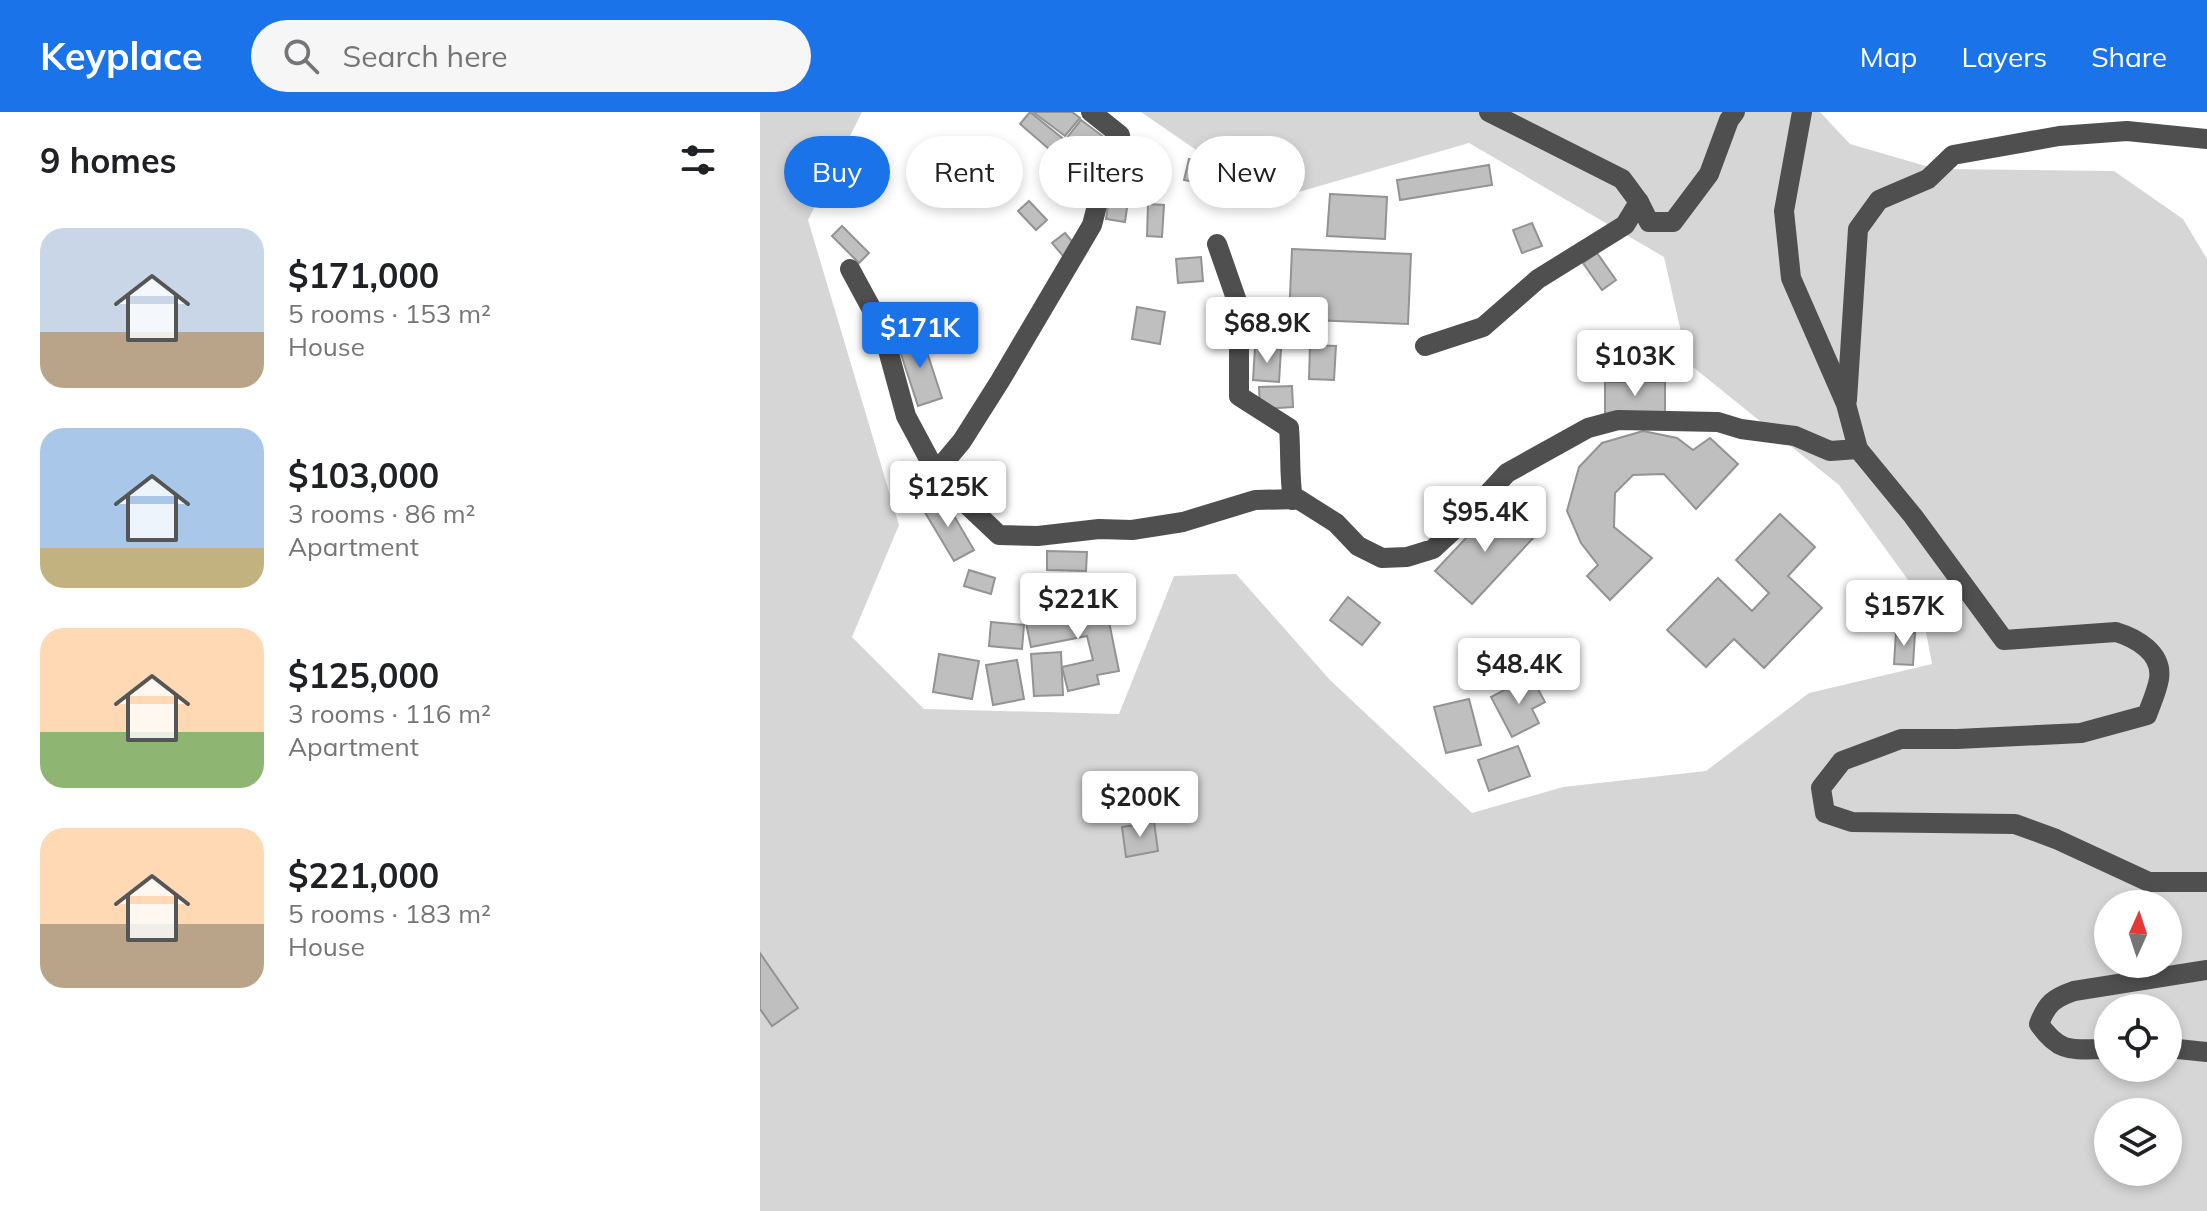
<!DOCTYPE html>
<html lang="en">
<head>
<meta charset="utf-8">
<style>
  body { margin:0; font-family:Mulish,sans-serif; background:#f6f6f6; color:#202124; height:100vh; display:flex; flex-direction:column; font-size:30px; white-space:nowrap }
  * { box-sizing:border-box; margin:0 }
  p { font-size:26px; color:#757577 }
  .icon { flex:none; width:44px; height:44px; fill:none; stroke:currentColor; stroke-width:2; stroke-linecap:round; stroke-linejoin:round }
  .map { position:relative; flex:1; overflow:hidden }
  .panel { display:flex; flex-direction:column; background:#fff; width:760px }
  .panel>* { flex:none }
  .hud { position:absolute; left:24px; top:24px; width:760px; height:72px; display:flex; gap:16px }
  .needle { width:52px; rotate:3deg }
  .tools { position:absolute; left:1334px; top:778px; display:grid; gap:16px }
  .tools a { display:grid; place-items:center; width:88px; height:88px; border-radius:50%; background:#fff; box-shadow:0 4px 12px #0003; font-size:40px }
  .price { position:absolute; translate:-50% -68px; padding:0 18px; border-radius:8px; background:#fff; color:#222; font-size:26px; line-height:52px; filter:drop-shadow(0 2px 4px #0008) }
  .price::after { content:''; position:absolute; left:50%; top:48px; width:24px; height:18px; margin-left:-12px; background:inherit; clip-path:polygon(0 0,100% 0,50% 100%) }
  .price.current { background:#1a73e8; color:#fff }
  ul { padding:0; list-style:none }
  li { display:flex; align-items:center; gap:24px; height:200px; padding:0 40px }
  li span { display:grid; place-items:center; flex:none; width:224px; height:160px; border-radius:24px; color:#555 }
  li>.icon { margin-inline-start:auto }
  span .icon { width:96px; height:96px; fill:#fffc; stroke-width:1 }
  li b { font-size:34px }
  h2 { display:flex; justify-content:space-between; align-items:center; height:96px; padding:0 40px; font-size:34px }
  .pill { padding:0 28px; border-radius:36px; background:#fff; box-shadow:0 4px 12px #0003; font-size:28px; line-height:72px }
  .pill.current { background:#1a73e8; color:#fff }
  header { display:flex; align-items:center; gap:48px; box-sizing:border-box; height:112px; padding:0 40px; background:#1a73e8; color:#fff }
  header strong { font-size:38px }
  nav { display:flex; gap:44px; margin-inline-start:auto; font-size:28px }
  .search { width:560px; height:72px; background:#f6f6f6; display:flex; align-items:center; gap:20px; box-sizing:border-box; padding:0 28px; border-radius:44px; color:#757577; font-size:30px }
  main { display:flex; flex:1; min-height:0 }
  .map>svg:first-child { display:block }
  .green { fill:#d6d6d6; fill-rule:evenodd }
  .building { fill:#bfbfbf; stroke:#939393; stroke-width:2 }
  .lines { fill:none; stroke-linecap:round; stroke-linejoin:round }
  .minor { stroke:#4f4f4f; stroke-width:20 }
</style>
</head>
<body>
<header>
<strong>Keyplace</strong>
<div class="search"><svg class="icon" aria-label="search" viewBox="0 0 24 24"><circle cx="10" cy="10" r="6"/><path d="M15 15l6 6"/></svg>Search here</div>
<nav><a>Map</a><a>Layers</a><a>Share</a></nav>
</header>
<main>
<section class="panel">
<h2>9 homes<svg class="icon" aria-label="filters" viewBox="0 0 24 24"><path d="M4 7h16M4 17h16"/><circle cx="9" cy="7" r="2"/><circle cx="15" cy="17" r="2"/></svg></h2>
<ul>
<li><span style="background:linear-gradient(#c9d6e8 65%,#b9a48a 0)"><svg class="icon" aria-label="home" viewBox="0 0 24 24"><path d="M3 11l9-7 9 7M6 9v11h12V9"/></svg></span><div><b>$171,000</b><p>5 rooms · 153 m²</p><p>House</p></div></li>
<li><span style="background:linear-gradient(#a9c7e8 75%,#c2b280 0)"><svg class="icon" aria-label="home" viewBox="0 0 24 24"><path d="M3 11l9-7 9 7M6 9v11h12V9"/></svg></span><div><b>$103,000</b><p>3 rooms · 86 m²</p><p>Apartment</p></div></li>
<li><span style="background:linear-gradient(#ffd9b3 65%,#8fb573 0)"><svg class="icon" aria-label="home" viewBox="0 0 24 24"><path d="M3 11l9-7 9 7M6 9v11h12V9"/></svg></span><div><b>$125,000</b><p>3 rooms · 116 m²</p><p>Apartment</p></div></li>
<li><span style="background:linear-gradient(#ffd9b3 60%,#b9a48a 0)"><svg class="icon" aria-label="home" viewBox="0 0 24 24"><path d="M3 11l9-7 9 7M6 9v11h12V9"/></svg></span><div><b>$221,000</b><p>5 rooms · 183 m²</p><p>House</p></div></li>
</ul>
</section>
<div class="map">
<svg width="1447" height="1099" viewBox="0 0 1447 1099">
  <rect width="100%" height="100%" fill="#fff"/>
  <path class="green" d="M0 0H102L48 108 139 413 92 525 164 597 359 602 414 464 476 462 570 568 712 701 803 675 946 659 1049 581 1172 552 1159 483 1079 373 928 251 904 145 709 31 487 95 504 45 442 42 381 0H1060L1090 32 1176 57 1354 59 1423 107 1447 147V1099H0ZM1348 792H1408V852H1348ZM1348 896H1408V956H1348ZM1348 1000H1408V1060H1348Z"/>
  <g class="building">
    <path d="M270 0 307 30 296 43 260 12Z"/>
    <path d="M273 0H312L320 6 305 24Z"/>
    <path d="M321 8 353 32 338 51 306 27Z"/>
    <path d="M429 47 468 55 464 76 424 68Z"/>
    <path d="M729 53 732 73 640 88 637 68Z"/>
    <path d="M350 79 369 82 365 110 346 107Z"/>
    <path d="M570 82 627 85 625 127 567 124Z"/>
    <path d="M269 89 287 108 276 118 258 99Z"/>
    <path d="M388 92 404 93 402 125 387 124Z"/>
    <path d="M772 111 782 134 762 141 753 118Z"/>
    <path d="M82 114 109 141 99 151 72 124Z"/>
    <path d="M305 121 315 133 303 144 292 131Z"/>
    <path d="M532 137 651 142 648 212 529 207Z"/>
    <path d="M837 141 856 168 842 178 823 151Z"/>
    <path d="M441 145 443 169 418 171 416 147Z"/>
    <path d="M377 195 405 200 400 232 372 227Z"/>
    <path d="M161 222 182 286 158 294 137 230Z"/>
    <path d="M550 233 576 234 574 268 549 267Z"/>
    <path d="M495 236 521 237 519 270 493 268Z"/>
    <rect x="845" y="270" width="60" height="33"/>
    <path d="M532 274 533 295 500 297 499 275Z"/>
    <path d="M883 319 917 326 933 338 950 326 978 352 936 397 904 362 873 363 855 381 854 415 892 446 850 488 827 464 838 453 821 431 807 399 819 355 842 331Z"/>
    <path d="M183 385 214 438 194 449 163 397Z"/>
    <path d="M739 391 775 424 712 492 675 459Z"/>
    <path d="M1020 402 1055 435 1028 464 1062 496 1004 556 974 527 946 555 907 518 958 466 992 499 1009 481 976 448Z"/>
    <path d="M287 439 327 440 326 459 287 458Z"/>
    <path d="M209 458 235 466 231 482 204 474Z"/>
    <path d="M1112 478 1133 480 1132 501 1110 499Z"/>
    <path d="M588 485 620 511 602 533 570 508Z"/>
    <path d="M345 490 359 559 337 563 339 572 308 579 302 555 333 548 327 524 271 535 265 506Z"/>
    <path d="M231 510 264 513 262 537 229 534Z"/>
    <path d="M1136 520 1155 521 1153 553 1134 552Z"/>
    <path d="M301 540 303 583 274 584 271 542Z"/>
    <path d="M179 542 219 549 212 587 173 580Z"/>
    <path d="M257 548 264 587 233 593 226 553Z"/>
    <path d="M771 564 785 590 772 597 779 611 752 625 731 585Z"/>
    <path d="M709 587 721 633 686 641 674 595Z"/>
    <path d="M758 634 770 664 729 679 718 648Z"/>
    <path d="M394 710 398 739 366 745 362 715Z"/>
    <path d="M0 841 38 896 12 914 0 897Z"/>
  </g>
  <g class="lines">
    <g class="minor">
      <path d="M729 0 862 67 879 90 889 110H913L949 62 969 8 975 0"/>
      <path d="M1042 0 1024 99 1031 166 1086 292 1098 337 1153 404 1244 528 1356 520C1376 526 1403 541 1399 567 1397 579 1391 592 1387 603L1321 621 1197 627H1141L1082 649 1061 676 1065 701 1092 710 1255 712 1296 727 1389 770H1447"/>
      <path d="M457 132 479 195V284L529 316C531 340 529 364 533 388"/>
      <path d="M90 157 122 216 146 304 176 360 184 371 239 423 278 424 339 417 372 418 423 410 495 388 538 387 576 411 598 434 622 446 647 445 673 437 699 413 747 361 828 316 858 308 958 310 981 317 1035 324 1070 339 1098 337"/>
      <path d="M665 234 723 215 778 167 865 113 879 90"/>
      <path d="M1087 288 1098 117 1119 88 1168 67 1193 43 1299 24 1367 19 1447 27"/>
      <path d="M176 360 202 329 240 269 332 113 340 82 361 31 360 23 331 0"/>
      <path d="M1408 936 1447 940"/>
      <path d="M1348 937C1313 937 1301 943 1279 912 1287 891 1294 886 1314 879L1447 858"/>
    </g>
  </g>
</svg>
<div class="tools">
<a><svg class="needle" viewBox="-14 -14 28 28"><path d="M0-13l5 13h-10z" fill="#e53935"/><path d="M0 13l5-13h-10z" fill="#757577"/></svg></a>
<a><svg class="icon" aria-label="locate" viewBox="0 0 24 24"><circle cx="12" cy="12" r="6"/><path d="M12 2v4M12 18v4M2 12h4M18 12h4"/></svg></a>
<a><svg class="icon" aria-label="layers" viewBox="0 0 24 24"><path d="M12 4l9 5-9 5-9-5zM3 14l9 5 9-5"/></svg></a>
</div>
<b class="price" style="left:507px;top:253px">$68.9K</b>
<b class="price current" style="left:160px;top:258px">$171K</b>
<b class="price" style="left:875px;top:286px">$103K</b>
<b class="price" style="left:188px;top:417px">$125K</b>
<b class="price" style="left:725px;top:442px">$95.4K</b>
<b class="price" style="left:318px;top:529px">$221K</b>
<b class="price" style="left:1144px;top:536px">$157K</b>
<b class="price" style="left:759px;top:594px">$48.4K</b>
<b class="price" style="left:380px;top:727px">$200K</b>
<div class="hud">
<a class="pill current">Buy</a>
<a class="pill">Rent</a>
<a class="pill">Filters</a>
<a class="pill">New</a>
</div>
</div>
</main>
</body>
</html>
